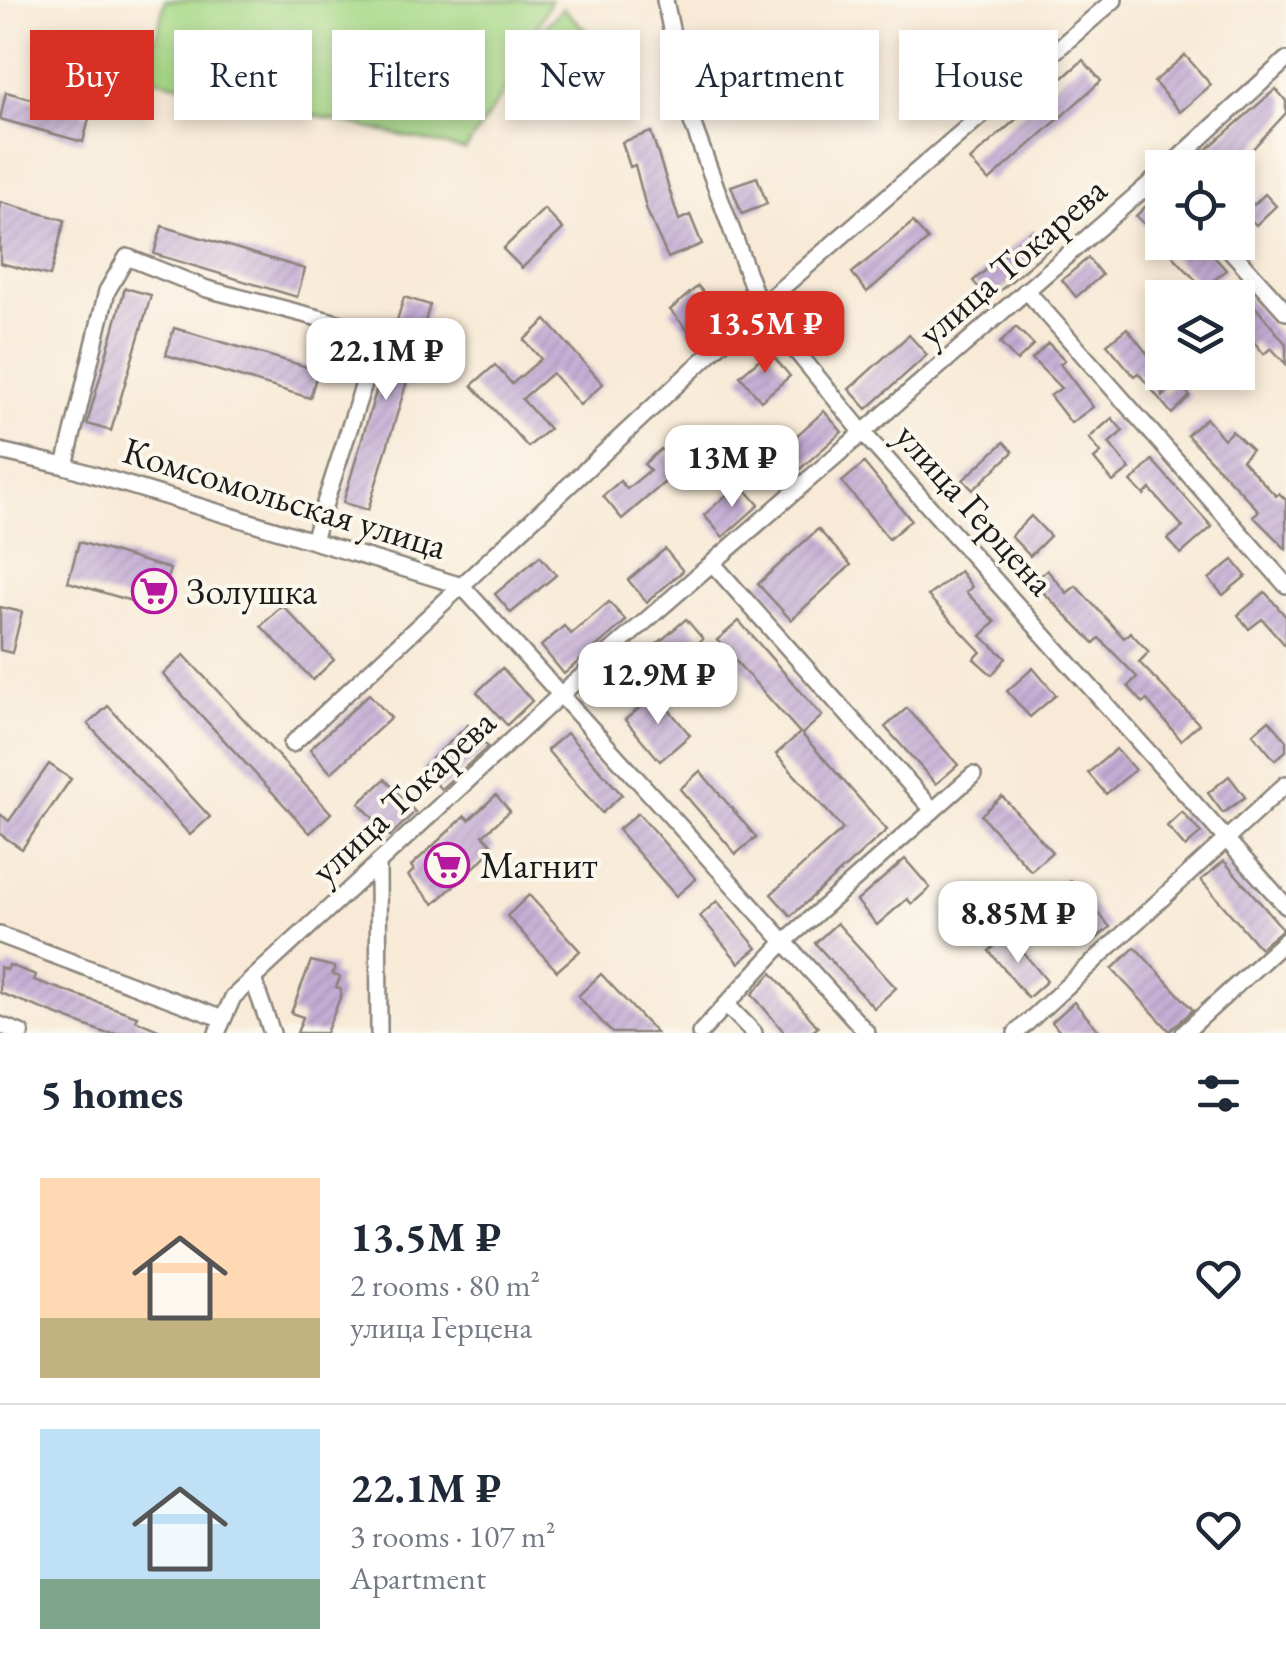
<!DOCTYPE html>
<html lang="en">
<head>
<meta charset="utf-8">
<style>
  body { margin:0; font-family:"EB Garamond",serif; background:#f2f2f3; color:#1f2937; height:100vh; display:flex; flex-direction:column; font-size:38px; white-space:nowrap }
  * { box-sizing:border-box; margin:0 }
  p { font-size:32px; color:#747a83 }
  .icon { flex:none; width:55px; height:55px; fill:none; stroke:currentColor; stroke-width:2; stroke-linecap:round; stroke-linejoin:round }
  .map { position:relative; height:1033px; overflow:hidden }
  .sheet { display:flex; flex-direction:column; background:#fff; flex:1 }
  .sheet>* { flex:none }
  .hud { position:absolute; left:30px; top:30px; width:1228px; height:90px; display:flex; gap:20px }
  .fabs { position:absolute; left:1145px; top:150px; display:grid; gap:20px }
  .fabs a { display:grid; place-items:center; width:110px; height:110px; border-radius:0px; background:#fff; box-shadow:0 5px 15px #0003; font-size:50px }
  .price { position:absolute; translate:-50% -85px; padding:0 22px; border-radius:20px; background:#fff; color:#222; font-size:32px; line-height:65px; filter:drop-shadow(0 2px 5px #0008) }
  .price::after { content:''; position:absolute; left:50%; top:60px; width:30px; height:22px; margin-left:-15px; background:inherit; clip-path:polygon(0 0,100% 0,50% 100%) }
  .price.selected { background:#d93025; color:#fff }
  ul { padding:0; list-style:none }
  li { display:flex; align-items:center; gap:30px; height:250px; padding:0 40px }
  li+li { border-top:2px solid #e0e1e3 }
  li span { display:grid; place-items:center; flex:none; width:280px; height:200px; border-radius:0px; color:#555 }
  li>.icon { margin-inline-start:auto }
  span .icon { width:120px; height:120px; fill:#fffc; stroke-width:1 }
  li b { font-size:42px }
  h2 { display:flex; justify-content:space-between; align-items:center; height:120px; padding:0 40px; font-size:42px }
  .tag { padding:0 35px; border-radius:0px; background:#fff; box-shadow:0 5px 15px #0003; font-size:35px; line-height:90px }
  .tag.selected { background:#d93025; color:#fff }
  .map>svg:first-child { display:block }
  .park { fill:#a7d988; stroke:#627a52; stroke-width:2.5 }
  .building { fill:url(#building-hatch) }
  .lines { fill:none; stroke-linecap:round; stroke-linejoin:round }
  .minor-casing { stroke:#8a837a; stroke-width:20 }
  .minor { stroke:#fff; stroke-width:15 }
  .labels { text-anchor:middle; stroke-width:8; stroke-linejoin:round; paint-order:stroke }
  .street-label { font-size:38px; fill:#1c1c1c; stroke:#fbf7ec }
  .poi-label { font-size:38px; fill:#1c1c1c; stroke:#fbf7ec; text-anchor:start }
</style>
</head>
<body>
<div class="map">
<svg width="1286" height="1033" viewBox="0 0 1286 1033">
  <defs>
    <pattern id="building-hatch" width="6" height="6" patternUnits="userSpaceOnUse" patternTransform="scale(2.5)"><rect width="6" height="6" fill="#c4add5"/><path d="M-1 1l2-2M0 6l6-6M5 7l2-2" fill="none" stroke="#a894b6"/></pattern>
  </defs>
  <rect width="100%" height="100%" fill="#fbf7ec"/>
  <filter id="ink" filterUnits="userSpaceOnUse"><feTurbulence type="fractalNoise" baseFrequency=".01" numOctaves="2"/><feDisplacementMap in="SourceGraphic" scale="20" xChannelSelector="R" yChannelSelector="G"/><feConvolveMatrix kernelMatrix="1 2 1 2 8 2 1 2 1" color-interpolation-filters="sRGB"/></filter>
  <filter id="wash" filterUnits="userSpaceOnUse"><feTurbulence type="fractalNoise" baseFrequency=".0048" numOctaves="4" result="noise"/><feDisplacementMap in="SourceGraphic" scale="40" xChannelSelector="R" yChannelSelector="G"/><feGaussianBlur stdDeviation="2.25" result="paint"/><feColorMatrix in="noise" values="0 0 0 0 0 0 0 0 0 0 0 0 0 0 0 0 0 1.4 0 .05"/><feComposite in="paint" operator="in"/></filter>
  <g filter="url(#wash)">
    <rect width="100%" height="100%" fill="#f8ead7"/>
    <g class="park">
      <path d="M165 0H551L502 95 465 150 147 77Z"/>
      <path d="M563 8 611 55 585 82 538 34Z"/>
    </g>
    <g id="blocks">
      <g class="building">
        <path d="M1185 55 1211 85 1180 112 1154 82Z"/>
        <path d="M1083 60 1101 81 989 181 970 160Z"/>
        <path d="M1276 89 1286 101V113L1235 168H1226L1217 158 1207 168H1185Z"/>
        <path d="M6 92 90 115 83 142 0 119Z"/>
        <path d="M651 132 679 220 690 215 702 244 668 258 647 211 635 165 630 167 622 142Z"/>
        <path d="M757 177 767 204 742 214 731 186Z"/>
        <path d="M1238 188 1254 205 1265 194 1276 206 1256 225 1238 206Z"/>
        <path d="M1155 197 1162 204V224L1153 233 1136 216Z"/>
        <path d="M0 202 65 220 50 276 0 263Z"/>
        <path d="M544 209 563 229 522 268 503 249Z"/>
        <path d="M913 222 928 240 867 292 852 273Z"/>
        <path d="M162 226 305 269 297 297 154 254Z"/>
        <path d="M1033 230 1049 249 989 300 973 281Z"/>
        <path d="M1160 242H1201L1226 270 1204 289Z"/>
        <path d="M1088 258 1102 275 1076 297 1062 280Z"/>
        <path d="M698 286 718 310 691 334 670 310Z"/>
        <path d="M1238 286 1286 344V364L1271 348 1264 354 1254 342 1238 356Z"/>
        <path d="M125 288 151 295 111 431 87 424Z"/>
        <path d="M404 297 430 305 368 510 343 503Z"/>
        <path d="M546 320 603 384 580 405 552 373 522 399 549 429 528 447 472 385 495 365 512 384 541 359 524 340Z"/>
        <path d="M1016 327 1034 345 1017 361 1000 343Z"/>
        <path d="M174 328 318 370 310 398 166 355Z"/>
        <path d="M1127 328 1149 356 1155 351 1162 359V397L1177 382 1190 396 1172 414 1138 373 1134 376 1107 344Z"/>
        <path d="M909 335 927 355 867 409 849 389Z"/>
        <path d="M1048 343 1065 360 1060 364 1093 407 1071 423 1050 396 1061 388 1032 359Z"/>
        <path d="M769 351 790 376 761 401 740 376Z"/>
        <path d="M824 411 842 432 783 484 765 464Z"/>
        <path d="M1112 418 1123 431 1109 443 1130 469 1113 482 1094 459 1101 453 1089 438Z"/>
        <path d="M1206 418 1224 439 1232 431 1252 450 1242 460 1276 496 1279 493 1286 500V549L1253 516 1259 511 1187 435Z"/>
        <path d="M1004 442 1013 452 973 490 963 480Z"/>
        <path d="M661 449 679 470 622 519 603 496 620 481 627 489 650 470 644 464Z"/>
        <path d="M1152 460 1212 527 1181 554 1168 539 1183 527 1150 489 1144 495 1131 482Z"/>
        <path d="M864 463 911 520 889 539 842 482Z"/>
        <path d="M740 483 759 505 723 537 704 515Z"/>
        <path d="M1031 516 1050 536 1030 556 1011 536Z"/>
        <path d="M818 529 851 565 791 620 758 584Z"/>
        <path d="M79 542 170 569 158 609 68 582Z"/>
        <path d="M665 549 683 571 647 602 628 580Z"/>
        <path d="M540 556 556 575 511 613 495 594Z"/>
        <path d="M1233 560 1246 576 1223 595 1209 579Z"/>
        <path d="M1047 570 1067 593 1076 586 1124 638 1130 632 1149 652 1139 662 1199 724 1181 740 1147 700 1143 703 1128 686 1137 677 1099 638 1094 643 1041 590 1037 594 1029 585Z"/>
        <path d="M960 571 972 587 966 592 995 622 981 636 1006 658 992 675 974 659 981 652 928 596Z"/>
        <path d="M1265 592 1286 617V646L1262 619 1249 629 1238 615Z"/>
        <path d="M609 602 626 621 564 674 541 646 564 626 571 634Z"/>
        <path d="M282 605 334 660 313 680 261 626Z"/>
        <path d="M0 607 22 612 12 653 0 650Z"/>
        <path d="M686 619 703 639 653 683 635 663Z"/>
        <path d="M739 621 822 716 802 734 887 830 791 916 771 894 843 829 776 754 800 733 717 640Z"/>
        <path d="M184 655 331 813 310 833 163 674Z"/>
        <path d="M502 668 532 701 507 725 477 692Z"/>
        <path d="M1033 668 1056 695 1030 717 1007 691Z"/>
        <path d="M369 694 391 718 331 773 310 749Z"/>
        <path d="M656 694 690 735 660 761 625 720Z"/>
        <path d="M108 706 210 817 190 835 88 724Z"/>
        <path d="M907 708 958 765 936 784 885 727Z"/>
        <path d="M1269 720 1286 740V751L1275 760 1253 734Z"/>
        <path d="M468 725 488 747 441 789 422 768Z"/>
        <path d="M567 733 622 795 602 813 547 750Z"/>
        <path d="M1116 749 1135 770 1106 794 1088 773Z"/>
        <path d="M49 764 71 779 22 849 0 834V814L9 821Z"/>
        <path d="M700 771 756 837 736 854 680 789Z"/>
        <path d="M1229 776 1245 797 1223 813 1208 793Z"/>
        <path d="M385 779 415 812 390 836 359 803Z"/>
        <path d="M496 795 510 811 483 835 495 848 434 904 408 876 414 870 411 866 465 816 469 820Z"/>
        <path d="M1002 796 1052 852 1031 871 981 815Z"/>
        <path d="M1182 812 1201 833 1185 847 1167 826Z"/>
        <path d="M638 813 696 879 676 896 618 830Z"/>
        <path d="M905 859 930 888 912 904 907 899 877 925 857 901Z"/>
        <path d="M1224 861 1283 929 1260 948 1201 880Z"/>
        <path d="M1071 881 1110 927 1090 944 1051 897Z"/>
        <path d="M529 895 580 951 557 971 507 916Z"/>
        <path d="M717 901 757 948 739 963 700 916Z"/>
        <path d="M837 923 896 988 874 1008 815 943Z"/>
        <path d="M1008 934 1047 981 1028 998 989 951Z"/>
        <path d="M1135 947 1193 1010 1170 1031 1112 969Z"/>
        <path d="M311 961 335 967 332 974 340 977 336 987 341 989 340 998 326 1033H297L303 1017 291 1013Z"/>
        <path d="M9 965 36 975 34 980 137 1016 135 1020 165 1033H105L0 993V967L7 970Z"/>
        <path d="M772 973 818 1027 811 1033H785L752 994Z"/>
        <path d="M601 974 656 1033H612L578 996Z"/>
        <path d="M1074 1002 1101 1033H1061L1052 1022Z"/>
      </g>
    </g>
  </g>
  <g filter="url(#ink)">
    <use href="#blocks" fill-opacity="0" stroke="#8a837a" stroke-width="2.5"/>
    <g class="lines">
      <defs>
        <g id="minor">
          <path d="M665 0 688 111 760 307 864 434 1286 906"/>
          <path d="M1168 168 1286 60"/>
          <path d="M1223 242 1286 312"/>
          <path d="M1026 290 1286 585"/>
          <path d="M0 451 65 466"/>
          <path d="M313 540 380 334 207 289 127 257 107 291 65 466 462 586 867 1033"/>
          <path d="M713 564 933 810"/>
          <path d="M292 744 760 307 1114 0"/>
          <path d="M378 863 379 1033"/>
          <path d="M0 935 223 1019"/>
          <path d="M253 979 272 1033"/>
          <path d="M728 1006 754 1033"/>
          <path d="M0 1025 21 1033"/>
          <path d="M217 1033 233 997 559 696 1162 173"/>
          <path d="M700 1033 784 942 973 775"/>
          <path d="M1016 1033 1286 784"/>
          <path d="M1184 1033 1286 940"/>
        </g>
      </defs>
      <use href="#minor" class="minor-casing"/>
      <use href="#minor" class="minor"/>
    </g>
  </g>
  <defs>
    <symbol id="supermarket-ring" viewBox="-11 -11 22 22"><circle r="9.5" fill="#fbf7ec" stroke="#b5179e" stroke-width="1.5"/><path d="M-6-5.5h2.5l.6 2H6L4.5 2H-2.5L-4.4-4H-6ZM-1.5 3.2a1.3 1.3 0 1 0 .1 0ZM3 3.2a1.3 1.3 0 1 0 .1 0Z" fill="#b5179e"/></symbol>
  </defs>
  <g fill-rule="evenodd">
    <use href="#supermarket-ring" x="129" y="566" width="50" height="50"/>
    <use href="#supermarket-ring" x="422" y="840" width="50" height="50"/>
  </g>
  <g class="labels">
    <g class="street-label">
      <text transform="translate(1012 261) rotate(-41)" y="13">улица Токарева</text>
      <text transform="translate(285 498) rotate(17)" y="13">Комсомольская улица</text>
      <text transform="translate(975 509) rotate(48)" y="13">улица Герцена</text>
      <text transform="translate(403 796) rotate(-43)" y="13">улица Токарева</text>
    </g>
    <g class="poi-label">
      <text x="186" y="604">Золушка</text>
      <text x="480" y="878">Магнит</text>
    </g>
  </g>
</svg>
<div class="fabs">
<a><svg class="icon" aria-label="locate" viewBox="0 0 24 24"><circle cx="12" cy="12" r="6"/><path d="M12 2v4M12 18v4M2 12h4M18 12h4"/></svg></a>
<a><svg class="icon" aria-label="layers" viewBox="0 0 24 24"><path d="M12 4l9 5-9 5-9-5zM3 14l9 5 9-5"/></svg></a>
</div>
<b class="price selected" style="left:765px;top:376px">13.5M ₽</b>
<b class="price" style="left:386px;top:403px">22.1M ₽</b>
<b class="price" style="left:732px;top:510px">13M ₽</b>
<b class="price" style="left:658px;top:727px">12.9M ₽</b>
<b class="price" style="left:1018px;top:966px">8.85M ₽</b>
<div class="hud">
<a class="tag selected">Buy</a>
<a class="tag">Rent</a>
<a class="tag">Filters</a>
<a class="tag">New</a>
<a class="tag">Apartment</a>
<a class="tag">House</a>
</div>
</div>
<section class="sheet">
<h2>5 homes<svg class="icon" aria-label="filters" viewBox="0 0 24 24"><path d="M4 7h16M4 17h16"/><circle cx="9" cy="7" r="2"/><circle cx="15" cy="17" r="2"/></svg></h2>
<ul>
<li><span style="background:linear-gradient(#ffd9b3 70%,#c2b280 0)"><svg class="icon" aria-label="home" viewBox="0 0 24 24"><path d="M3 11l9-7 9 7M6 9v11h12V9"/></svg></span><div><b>13.5M ₽</b><p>2 rooms · 80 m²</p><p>улица Герцена</p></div><svg class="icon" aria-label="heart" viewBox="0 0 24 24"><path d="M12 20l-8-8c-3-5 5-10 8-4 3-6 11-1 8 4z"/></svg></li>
<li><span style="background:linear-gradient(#bfe0f5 75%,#7fa58c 0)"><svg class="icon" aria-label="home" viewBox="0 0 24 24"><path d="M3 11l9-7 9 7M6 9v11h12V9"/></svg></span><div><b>22.1M ₽</b><p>3 rooms · 107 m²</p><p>Apartment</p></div><svg class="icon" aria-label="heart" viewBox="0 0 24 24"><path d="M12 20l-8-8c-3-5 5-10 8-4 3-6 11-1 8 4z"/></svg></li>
</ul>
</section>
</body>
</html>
